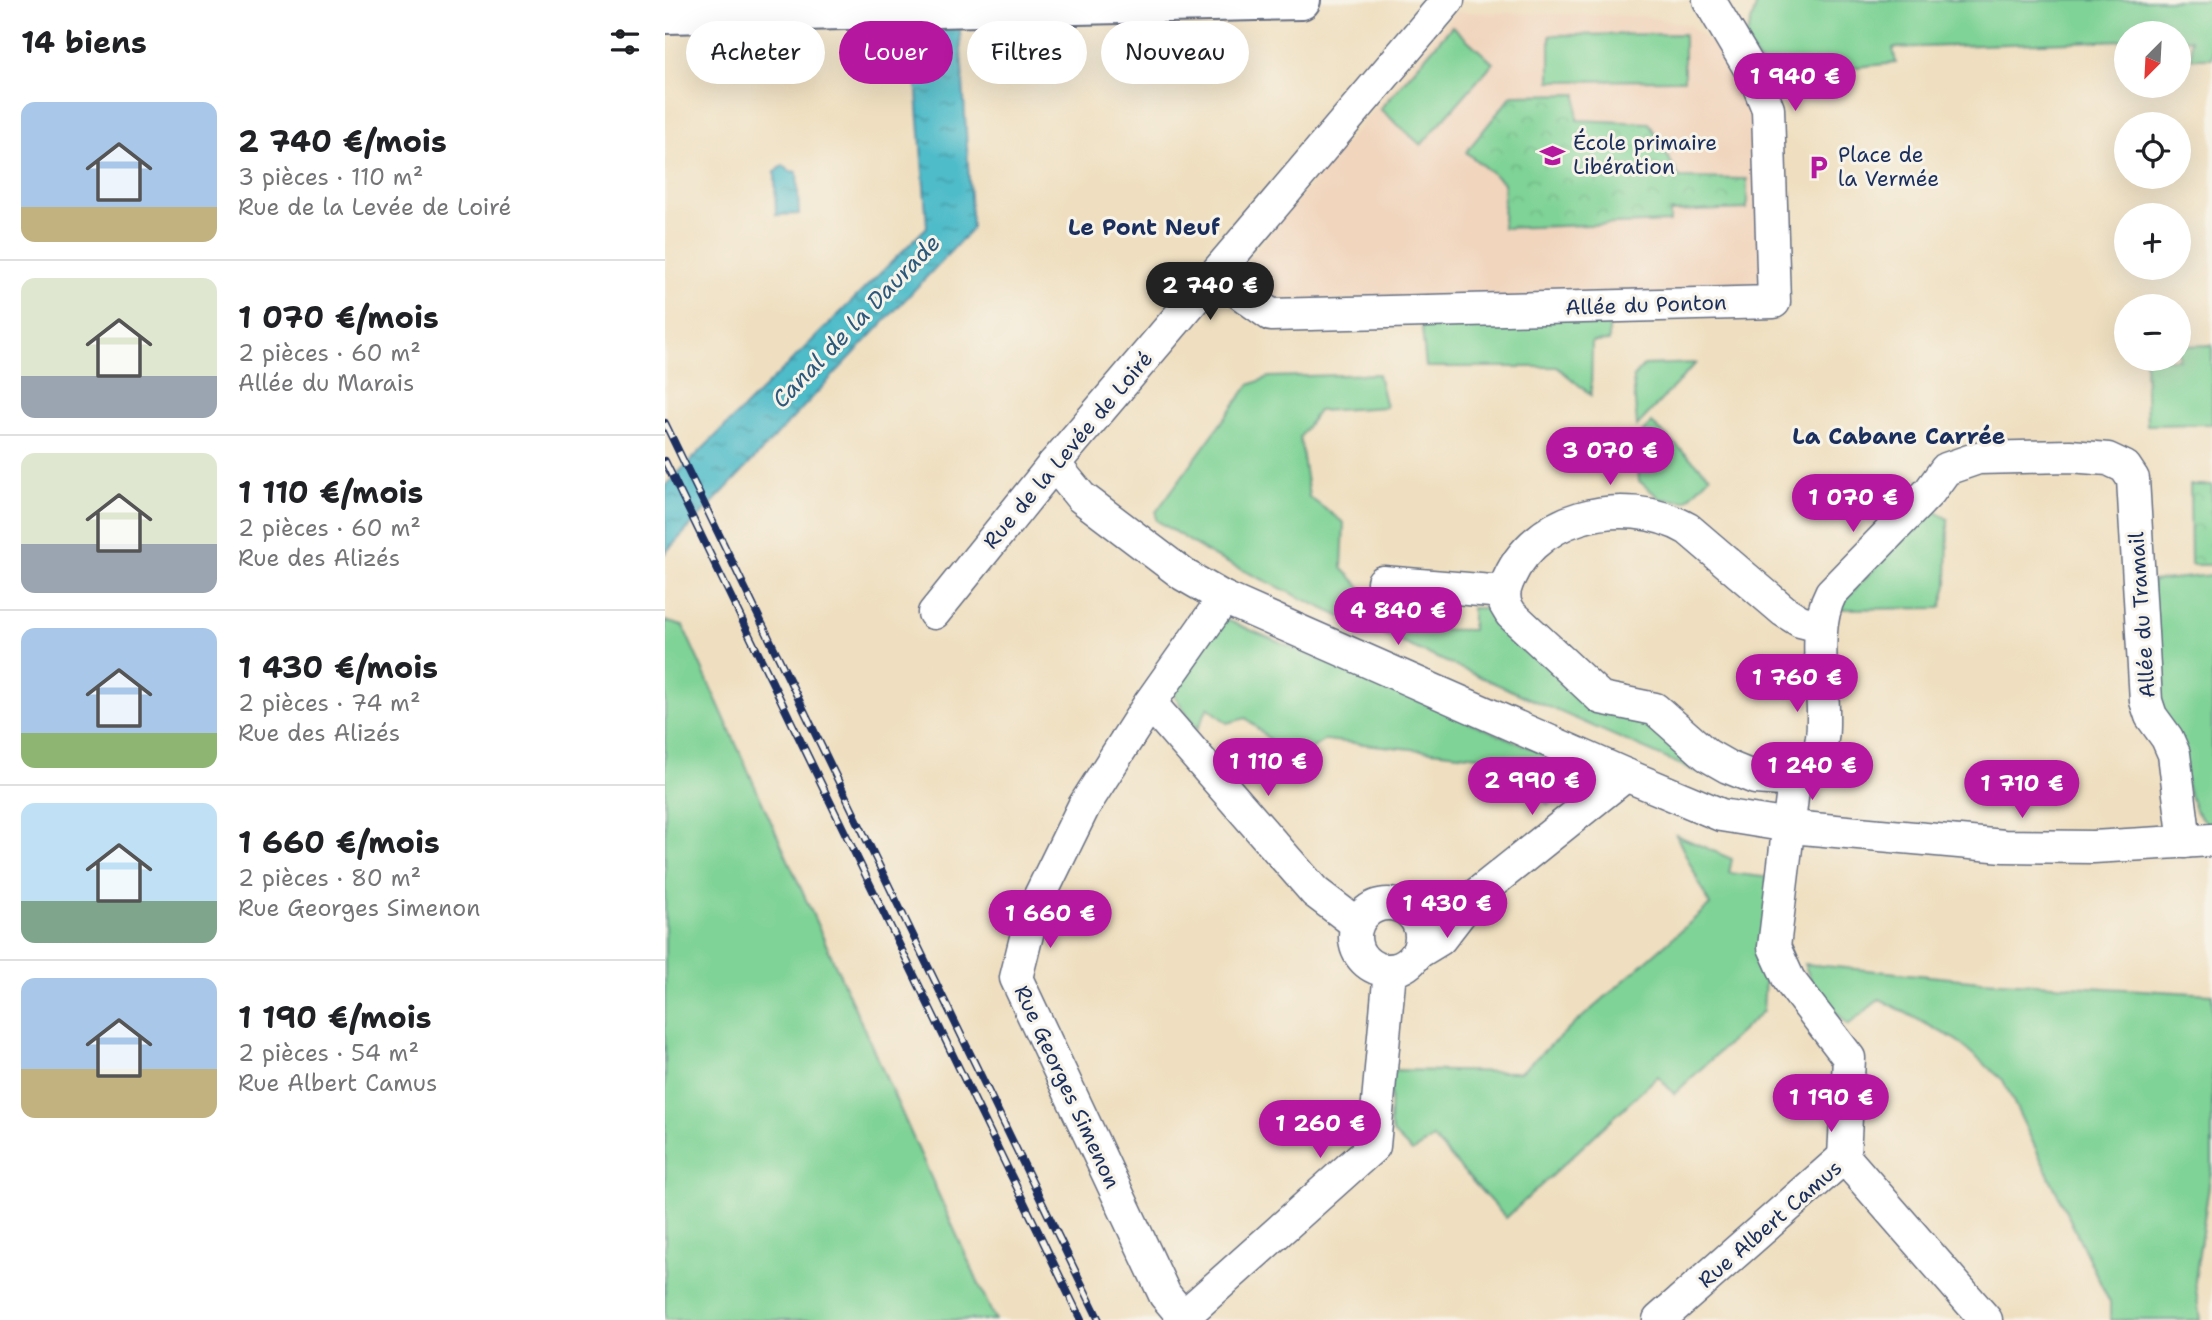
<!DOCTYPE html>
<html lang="fr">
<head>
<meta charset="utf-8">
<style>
  body { margin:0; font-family:"Shantell Sans",sans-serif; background:#f2f2f2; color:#202124; height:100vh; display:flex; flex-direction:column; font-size:26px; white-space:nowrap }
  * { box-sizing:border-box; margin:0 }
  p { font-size:23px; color:#757577 }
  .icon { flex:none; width:38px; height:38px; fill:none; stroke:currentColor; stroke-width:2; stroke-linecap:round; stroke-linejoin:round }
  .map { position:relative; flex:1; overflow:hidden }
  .drawer { display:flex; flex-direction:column; background:#fff; width:665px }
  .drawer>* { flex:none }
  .top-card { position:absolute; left:21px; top:21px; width:665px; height:63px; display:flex; gap:14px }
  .needle { width:46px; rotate:204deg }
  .buttons { position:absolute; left:1449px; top:21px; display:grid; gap:14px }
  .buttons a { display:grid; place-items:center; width:77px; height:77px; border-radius:50%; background:#fff; box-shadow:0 7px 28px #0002; font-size:35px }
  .price { position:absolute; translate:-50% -60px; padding:0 16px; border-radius:24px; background:#b5179e; color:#fff; font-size:23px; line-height:46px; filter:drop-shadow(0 2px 4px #0008) }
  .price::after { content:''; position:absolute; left:50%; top:42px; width:21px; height:16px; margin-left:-10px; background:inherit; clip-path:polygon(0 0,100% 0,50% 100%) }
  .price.current { background:#222; color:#fff }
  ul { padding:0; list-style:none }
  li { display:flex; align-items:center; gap:21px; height:175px; padding:0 21px }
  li+li { border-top:2px solid #e0e0e0 }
  li span { display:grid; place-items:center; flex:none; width:196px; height:140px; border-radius:14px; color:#555 }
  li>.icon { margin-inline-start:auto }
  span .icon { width:84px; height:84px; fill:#fffc; stroke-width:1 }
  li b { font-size:30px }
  h2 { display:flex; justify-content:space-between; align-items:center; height:84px; padding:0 21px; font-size:30px }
  .chip { padding:0 24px; border-radius:32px; background:#fff; box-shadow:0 7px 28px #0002; font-size:24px; line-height:63px }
  .chip.current { background:#b5179e; color:#fff }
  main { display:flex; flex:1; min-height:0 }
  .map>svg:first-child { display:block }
  .built { fill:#f1d5bd }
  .green { fill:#7fd396; stroke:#4d817a; stroke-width:2 }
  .park { fill:url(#park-crowns); stroke:#4d817a; stroke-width:2 }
  .water { fill:url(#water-ripples); stroke:#357694; stroke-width:2 }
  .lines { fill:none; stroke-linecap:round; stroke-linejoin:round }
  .minor-casing { stroke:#656d80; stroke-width:35 }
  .primary-casing { stroke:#656d80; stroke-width:42 }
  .minor { stroke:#fff; stroke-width:32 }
  .primary { stroke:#fff; stroke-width:38 }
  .rail-casing { stroke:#1b2f5e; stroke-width:8 }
  .rail { stroke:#f7f3e8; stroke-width:5; stroke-dasharray:16; stroke-linecap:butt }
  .labels { text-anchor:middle; stroke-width:6; stroke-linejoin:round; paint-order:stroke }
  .poi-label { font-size:21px; fill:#1b2f5e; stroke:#f7f3e8; text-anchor:start }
  .street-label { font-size:21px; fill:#1b2f5e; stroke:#f7f3e8 }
  .neighbourhood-label { font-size:23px; font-weight:bold; fill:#1b2f5e; stroke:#f7f3e8 }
  .water-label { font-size:23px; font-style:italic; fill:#2b597e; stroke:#f7f3e8 }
</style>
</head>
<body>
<main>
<section class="drawer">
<h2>14 biens<svg class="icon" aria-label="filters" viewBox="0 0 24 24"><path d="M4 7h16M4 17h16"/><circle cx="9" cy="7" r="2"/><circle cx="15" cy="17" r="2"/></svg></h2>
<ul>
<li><span style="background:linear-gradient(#a9c7e8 75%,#c2b280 0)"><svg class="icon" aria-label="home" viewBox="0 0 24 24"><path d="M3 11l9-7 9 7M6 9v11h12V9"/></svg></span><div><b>2 740 €/mois</b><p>3 pièces · 110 m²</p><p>Rue de la Levée de Loiré</p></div></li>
<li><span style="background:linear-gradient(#dfe7d0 70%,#9aa5b1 0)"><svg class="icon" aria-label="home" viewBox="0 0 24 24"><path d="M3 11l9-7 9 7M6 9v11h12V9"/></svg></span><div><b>1 070 €/mois</b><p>2 pièces · 60 m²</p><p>Allée du Marais</p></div></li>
<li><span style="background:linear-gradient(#dfe7d0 65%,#9aa5b1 0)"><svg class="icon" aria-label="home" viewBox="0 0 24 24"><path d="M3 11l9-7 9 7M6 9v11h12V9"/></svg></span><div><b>1 110 €/mois</b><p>2 pièces · 60 m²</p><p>Rue des Alizés</p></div></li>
<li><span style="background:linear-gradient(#a9c7e8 75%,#8fb573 0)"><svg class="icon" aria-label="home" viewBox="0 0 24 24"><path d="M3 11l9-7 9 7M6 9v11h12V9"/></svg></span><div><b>1 430 €/mois</b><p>2 pièces · 74 m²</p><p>Rue des Alizés</p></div></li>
<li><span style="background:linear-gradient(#bfe0f5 70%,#7fa58c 0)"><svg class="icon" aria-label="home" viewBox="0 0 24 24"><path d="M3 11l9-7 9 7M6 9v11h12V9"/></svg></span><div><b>1 660 €/mois</b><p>2 pièces · 80 m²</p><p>Rue Georges Simenon</p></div></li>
<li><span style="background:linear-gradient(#a9c7e8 65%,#c2b280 0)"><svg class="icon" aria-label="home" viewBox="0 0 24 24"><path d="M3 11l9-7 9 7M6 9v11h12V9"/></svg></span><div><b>1 190 €/mois</b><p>2 pièces · 54 m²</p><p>Rue Albert Camus</p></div></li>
</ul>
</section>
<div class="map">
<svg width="1547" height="1320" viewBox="0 0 1547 1320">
  <defs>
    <pattern id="park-crowns" width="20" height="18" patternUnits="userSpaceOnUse" patternTransform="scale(1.75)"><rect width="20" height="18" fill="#7fd396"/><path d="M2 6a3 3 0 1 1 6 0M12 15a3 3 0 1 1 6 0" fill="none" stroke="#6db584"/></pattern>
    <pattern id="water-ripples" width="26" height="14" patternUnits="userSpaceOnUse" patternTransform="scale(1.75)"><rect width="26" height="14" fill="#4fbcc9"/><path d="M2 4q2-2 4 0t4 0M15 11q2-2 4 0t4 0" fill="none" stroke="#4199a6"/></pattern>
  </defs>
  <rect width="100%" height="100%" fill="#f7f3e8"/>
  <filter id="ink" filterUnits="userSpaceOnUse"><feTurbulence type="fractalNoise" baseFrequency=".0143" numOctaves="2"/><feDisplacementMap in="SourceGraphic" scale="14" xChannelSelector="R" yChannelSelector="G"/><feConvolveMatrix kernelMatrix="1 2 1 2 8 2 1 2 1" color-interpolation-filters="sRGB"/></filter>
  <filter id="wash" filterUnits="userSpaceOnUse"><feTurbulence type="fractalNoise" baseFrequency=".00686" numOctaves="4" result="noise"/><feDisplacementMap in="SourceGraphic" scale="28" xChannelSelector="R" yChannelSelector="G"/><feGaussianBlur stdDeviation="1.57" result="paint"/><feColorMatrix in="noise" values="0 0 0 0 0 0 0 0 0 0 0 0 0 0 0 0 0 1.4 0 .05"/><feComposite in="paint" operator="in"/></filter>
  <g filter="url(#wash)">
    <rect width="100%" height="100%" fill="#efdfc0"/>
    <path class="built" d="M791 12 979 16 1024 25 1091 79 1109 302 606 299 573 272Z"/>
    <g class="green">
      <path d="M1093 0H1547V58H1527L1526 39H1514V33H1461V40L1228 48 1231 63 1128 73 1099 68 1080 41Z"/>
      <path d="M787 26 828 63 756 145 715 109Z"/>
      <path d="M1019 34V80L885 81V35Z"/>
      <path d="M944 316V341L927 342 926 395 892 367H761L756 320Z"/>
      <path d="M1547 345V424L1482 425 1480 359H1514V346Z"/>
      <path d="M1031 363 972 426 968 378 979 365Z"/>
      <path d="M713 374 721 407 653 411 635 437 644 497 679 523 677 568 714 606 693 625 550 557 491 520V512L584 385 604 377Z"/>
      <path d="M987 423 1045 476 1021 501 996 499 974 481 971 439Z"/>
      <path d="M1266 509 1283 519 1282 585 1276 608 1171 609Z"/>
      <path d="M1547 575V825L1543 826 1530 810 1491 699 1487 581Z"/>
      <path d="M807 608H828L984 714 1036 762 1032 772 697 625 717 609H741L742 629 807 630Z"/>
      <path d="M557 618 918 770 913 788 883 805 833 758 660 740 610 772 599 761 614 748 581 718 562 723 543 707 532 730 509 695Z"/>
      <path d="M0 621 18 626 330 1320H0Z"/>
      <path d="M1011 835 1067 859 1064 873 1106 878 1098 1011 1009 1094 993 1076 841 1218 768 1138 747 1152 728 1133 725 1124 726 1070 855 1072 1045 905Z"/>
      <path d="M1139 964 1316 981 1547 994V1165L1530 1281 1535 1320H1445V1303L1338 1080 1291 1040 1215 999 1183 1025 1150 990Z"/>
    </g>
    <g class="park">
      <path d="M912 94V120L984 123 1015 178 1082 179V209L1005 212V222L838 228 839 183 801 152 847 95Z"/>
      <path d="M1525 485H1547V565H1526Z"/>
    </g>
    <g class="water">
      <path d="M245 0H293L307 229 0 553V486L262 227Z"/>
      <path d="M118 165 125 171 132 172 134 214 111 215 110 172Z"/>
    </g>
  </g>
  <g filter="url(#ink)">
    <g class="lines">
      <defs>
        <g id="minor">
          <path d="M550 275 606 315 1109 302 1103 109 1091 79 1044 0"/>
          <path d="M389 464 416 497 519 575 559 598 961 775 1056 815 1137 828 1339 846 1428 847 1547 840"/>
          <path d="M718 582 839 592C861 516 958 492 1023 529L1119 611 1135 621 1155 626"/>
          <path d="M839 592 840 604 846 614 936 698 990 709 1042 755 1063 767 1090 778 1129 781"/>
          <path d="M269 613 389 464 783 0"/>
          <path d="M485 703 650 892 692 924"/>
          <circle cx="723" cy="937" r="33"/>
          <path d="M752 953 775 939 806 899 961 775"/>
          <path d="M1179 1157 1184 1058 1124 980 1109 947 1129 781C1138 773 1148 765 1153 753 1159 740 1158 724 1158 710 1157 673 1149 625 1166 593L1265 491 1281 469 1313 458 1405 456 1443 459 1460 467 1468 479 1481 701 1486 716 1502 738 1509 754 1520 842"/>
          <path d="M518 1317 709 1146 725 970"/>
          <path d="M521 1320 500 1295 351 978 368 910 419 806 485 703 559 598"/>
          <path d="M994 1320 1179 1157 1321 1320"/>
        </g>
        <path id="primary" d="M0 14 636 0"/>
      </defs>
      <use href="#minor" class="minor-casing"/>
      <use href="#primary" class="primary-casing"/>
      <use href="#minor" class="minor"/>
      <use href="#primary" class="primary"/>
      <defs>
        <g id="rail">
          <path d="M0 423 434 1320"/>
          <path d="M0 461 416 1320"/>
        </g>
      </defs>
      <use href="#rail" class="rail-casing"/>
      <use href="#rail" class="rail"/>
    </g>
  </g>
  <defs>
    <symbol id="school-bare" viewBox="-9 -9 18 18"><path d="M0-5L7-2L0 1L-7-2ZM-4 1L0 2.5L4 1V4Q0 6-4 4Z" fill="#b5179e" stroke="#f7f3e8" stroke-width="2.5" paint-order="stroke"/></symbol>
    <symbol id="parking-bare" viewBox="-9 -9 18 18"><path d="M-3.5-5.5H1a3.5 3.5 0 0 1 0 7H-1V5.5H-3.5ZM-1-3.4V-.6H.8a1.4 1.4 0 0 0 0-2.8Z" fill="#b5179e" stroke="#f7f3e8" stroke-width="2.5" paint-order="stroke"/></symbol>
  </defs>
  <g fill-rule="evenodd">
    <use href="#school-bare" x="870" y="138" width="35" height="35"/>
    <use href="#parking-bare" x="1136" y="150" width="35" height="35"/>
  </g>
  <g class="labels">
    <g class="poi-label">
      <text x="908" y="150">École primaire<tspan x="908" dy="24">Libération</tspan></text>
      <text x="1173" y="162">Place de<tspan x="1173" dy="24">la Vermée</tspan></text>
    </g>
    <g class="street-label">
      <text transform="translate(981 305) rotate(-2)" y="7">Allée du Ponton</text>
      <text transform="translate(403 450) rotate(-50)" y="7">Rue de la Levée de Loiré</text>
      <text transform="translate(1477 615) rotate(-94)" y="7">Allée du Tramail</text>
      <text transform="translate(402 1087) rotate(65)" y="7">Rue Georges Simenon</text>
      <text transform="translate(1105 1224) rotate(-41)" y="7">Rue Albert Camus</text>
    </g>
    <g class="neighbourhood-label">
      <text x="479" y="235">Le Pont Neuf</text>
      <text x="1234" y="444">La Cabane Carrée</text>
    </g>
    <g class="water-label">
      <text transform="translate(191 321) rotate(-46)" y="8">Canal de la Daurade</text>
    </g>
  </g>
</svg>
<div class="buttons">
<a><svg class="needle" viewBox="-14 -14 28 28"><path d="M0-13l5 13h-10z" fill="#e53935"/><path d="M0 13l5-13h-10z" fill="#757577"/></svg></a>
<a><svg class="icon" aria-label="locate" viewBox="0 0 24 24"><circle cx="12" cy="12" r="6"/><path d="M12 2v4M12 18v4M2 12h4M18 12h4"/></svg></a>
<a>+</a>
<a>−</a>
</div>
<b class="price" style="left:1130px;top:113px">1 940 €</b>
<b class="price current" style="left:545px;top:322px">2 740 €</b>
<b class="price" style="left:945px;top:487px">3 070 €</b>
<b class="price" style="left:1188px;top:534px">1 070 €</b>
<b class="price" style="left:733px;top:647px">4 840 €</b>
<b class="price" style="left:1132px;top:714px">1 760 €</b>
<b class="price" style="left:603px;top:798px">1 110 €</b>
<b class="price" style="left:1147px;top:802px">1 240 €</b>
<b class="price" style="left:867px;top:817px">2 990 €</b>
<b class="price" style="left:1357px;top:820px">1 710 €</b>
<b class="price" style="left:782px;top:940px">1 430 €</b>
<b class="price" style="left:385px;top:950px">1 660 €</b>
<b class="price" style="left:1166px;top:1134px">1 190 €</b>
<b class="price" style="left:655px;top:1160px">1 260 €</b>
<div class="top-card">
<a class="chip">Acheter</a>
<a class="chip current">Louer</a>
<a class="chip">Filtres</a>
<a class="chip">Nouveau</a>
</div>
</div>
</main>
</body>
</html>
